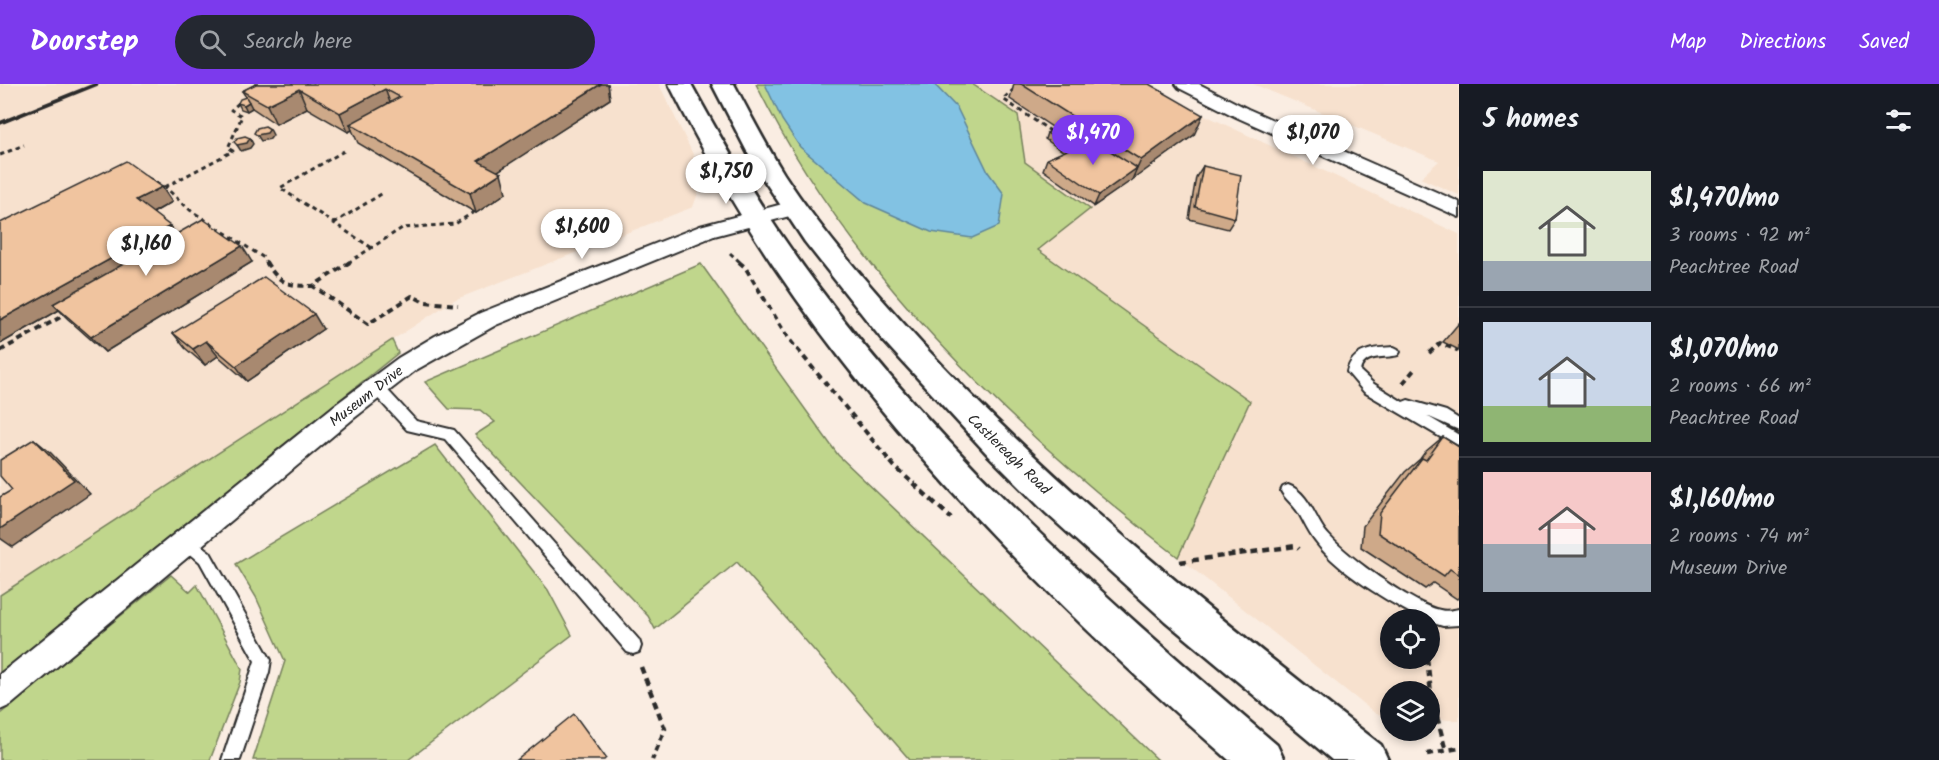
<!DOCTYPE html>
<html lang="en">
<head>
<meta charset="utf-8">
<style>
  body { margin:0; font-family:Kalam,sans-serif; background:#242831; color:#f1f3f6; height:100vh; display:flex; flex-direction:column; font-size:22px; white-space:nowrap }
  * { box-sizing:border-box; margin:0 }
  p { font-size:20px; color:#9ea1a6 }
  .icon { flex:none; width:33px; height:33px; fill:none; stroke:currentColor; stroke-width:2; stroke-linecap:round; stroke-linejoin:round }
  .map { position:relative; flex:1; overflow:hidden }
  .details { display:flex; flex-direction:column; background:#171b24; width:480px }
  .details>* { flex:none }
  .controls { position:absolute; left:1380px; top:525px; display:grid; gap:12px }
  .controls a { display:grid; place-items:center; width:60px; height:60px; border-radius:50%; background:#171b24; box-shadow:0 3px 9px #0003; font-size:30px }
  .price { position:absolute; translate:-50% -51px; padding:0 14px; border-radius:21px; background:#fff; color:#222; font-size:20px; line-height:39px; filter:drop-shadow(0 2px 3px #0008) }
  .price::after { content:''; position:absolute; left:50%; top:36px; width:18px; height:14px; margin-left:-9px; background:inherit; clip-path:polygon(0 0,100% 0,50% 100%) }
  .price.active { background:#7c3aed; color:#fff }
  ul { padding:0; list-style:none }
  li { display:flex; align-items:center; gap:18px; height:150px; padding:0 24px }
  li+li { border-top:2px solid #363941 }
  li span { display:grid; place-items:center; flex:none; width:168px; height:120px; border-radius:0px; color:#555 }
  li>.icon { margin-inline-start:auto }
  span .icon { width:72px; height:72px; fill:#fffc; stroke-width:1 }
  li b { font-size:26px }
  h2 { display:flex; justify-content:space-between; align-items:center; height:72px; padding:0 24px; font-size:26px }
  header { display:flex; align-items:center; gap:36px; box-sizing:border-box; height:84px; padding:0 30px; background:#7c3aed; color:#fff }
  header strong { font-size:28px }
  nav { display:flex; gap:33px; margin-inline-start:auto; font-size:21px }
  .search { width:420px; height:54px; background:#242831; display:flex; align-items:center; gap:15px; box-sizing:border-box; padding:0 21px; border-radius:33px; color:#9ea1a6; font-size:22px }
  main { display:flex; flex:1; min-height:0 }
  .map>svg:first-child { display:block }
  .built { fill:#f7e1ce; fill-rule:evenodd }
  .green { fill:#c0d68c; stroke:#76805c; stroke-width:1.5 }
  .water { fill:#82c2e3; stroke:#5f8699; stroke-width:1.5 }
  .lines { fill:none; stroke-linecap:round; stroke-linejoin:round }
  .lane-casing { stroke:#2b2b2b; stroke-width:4 }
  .street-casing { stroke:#2b2b2b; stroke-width:4 }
  .primary-casing { stroke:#2b2b2b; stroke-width:5 }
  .path-far2 { stroke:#2b2b2b; stroke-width:3; stroke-dasharray:4.5 4; stroke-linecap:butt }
  .path-far1 { stroke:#2b2b2b; stroke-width:4; stroke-dasharray:6 4.5; stroke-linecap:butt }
  .path { stroke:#2b2b2b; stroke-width:4.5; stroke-dasharray:7 5; stroke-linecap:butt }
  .lane { fill:#fff; fill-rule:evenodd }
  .street { fill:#fff; fill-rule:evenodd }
  .primary { fill:#fff; fill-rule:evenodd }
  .rail { stroke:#2b2b2b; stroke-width:4 }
  .wall { fill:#cea989; stroke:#2b2b2b; stroke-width:1.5 }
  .shaded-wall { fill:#a8896f; stroke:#2b2b2b; stroke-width:1.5 }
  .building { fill:#f0c49f; stroke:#2b2b2b; stroke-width:1.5 }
  .labels { text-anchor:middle; stroke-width:4.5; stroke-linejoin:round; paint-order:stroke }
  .street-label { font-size:15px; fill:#2b2b2b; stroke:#fff }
</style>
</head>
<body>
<header>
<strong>Doorstep</strong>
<div class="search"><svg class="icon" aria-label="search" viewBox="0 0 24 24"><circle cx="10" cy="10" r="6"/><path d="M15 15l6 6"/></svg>Search here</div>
<nav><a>Map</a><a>Directions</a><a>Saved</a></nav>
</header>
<main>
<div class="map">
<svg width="1459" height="676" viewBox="0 0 1459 676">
  <rect width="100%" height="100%" fill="#faede2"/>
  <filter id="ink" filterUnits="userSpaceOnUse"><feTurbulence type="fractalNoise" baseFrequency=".0167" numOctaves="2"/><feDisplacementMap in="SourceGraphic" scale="12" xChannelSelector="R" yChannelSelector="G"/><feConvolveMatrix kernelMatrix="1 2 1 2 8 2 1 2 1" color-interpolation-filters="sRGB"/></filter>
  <g filter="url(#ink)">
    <g class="built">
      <path d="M0 0H659L704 93 693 123 454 216 0 511Z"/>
      <path d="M972 0H1149L1192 25 1459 150V637L1430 634V608H1390V631L1376 630 1178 473 1250 317 1038 166 1090 125 1025 78 1018 31ZM1390 536H1430V574H1390Z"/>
      <path d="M1253 0H1459V111L1420 94 1439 77Z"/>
    </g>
    <g class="green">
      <path d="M756 0H972L1018 31 1025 78 1090 125 1038 166 1250 317 1178 473C1014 347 848 187 756 0Z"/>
      <path d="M701 180 838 371 1158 676H910L737 478 655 545 648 532 475 351 495 338 480 326 449 325 425 298Z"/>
      <path d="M392 256 398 269 0 589V511Z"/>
      <path d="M435 361 548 506 572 551 408 676H253L285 577 256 513 236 480Z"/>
      <path d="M171 491 190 508 197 501 242 585 240 598 210 676H0V630Z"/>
    </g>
    <path class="water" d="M765 0H934L957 24 988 88 1004 110 999 142 972 154 931 148 866 119 800 63 782 36Z"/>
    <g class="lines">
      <defs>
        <g id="lane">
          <path d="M1394 263 1398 265 1400 268 1398 271C1385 275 1364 269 1360 287L1374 300 1403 318 1408 316 1446 327 1459 335V346L1427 332 1459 351V364L1364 308 1347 288C1352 265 1373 264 1394 263Z"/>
          <path d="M376 298 381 299 416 337 454 346 639 556 641 562 639 568 633 570 627 568 445 355 407 346 371 307 369 303Z"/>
          <path d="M1288 401C1308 408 1314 432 1325 447 1343 470 1412 520 1440 526 1447 528 1453 526 1459 525V541L1443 542 1430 538V536H1424C1389 518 1338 489 1315 457 1308 448 1304 438 1298 428 1293 420 1285 415 1281 407L1283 403Z"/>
          <path d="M186 450 210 468 271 576 269 588 240 676H222L255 577 200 478 181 462 178 457 181 452Z"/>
        </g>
        <g id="street">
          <path d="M1176 0H1199L1248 25 1459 118V133L1236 33 1179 4Z"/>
          <path d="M794 117 801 119 804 124 801 129 714 152 496 241 416 286 353 335 11 621 0 626V590L335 321 398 274 435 252 480 229 700 142Z"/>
        </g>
        <g id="primary">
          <path d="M669 0H691C719 51 747 101 779 148 914 346 1096 507 1277 661L1284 676H1229C1061 528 898 367 773 181 734 123 700 62 669 0Z"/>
          <path d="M712 0H734C750 30 766 61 784 90 824 151 874 207 923 261 1062 410 1221 536 1381 661L1388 676H1332L1165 537 1046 429 989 372 880 253 805 158 754 81Z"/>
        </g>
      </defs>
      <use href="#lane" class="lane-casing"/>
      <use href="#street" class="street-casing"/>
      <use href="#primary" class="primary-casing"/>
      <g class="path-far2">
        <path d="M1014 5 1003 15 1055 50"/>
        <path d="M344 67 280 104 372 164"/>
        <path d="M0 71 24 61"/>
        <path d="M148 94 165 103 190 126 264 174 267 179"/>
        <path d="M165 103 233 67 228 64 242 32 231 26 241 17"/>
        <path d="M334 139 383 109"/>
        <path d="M730 169 741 179"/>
        <path d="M348 179 402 144 455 140 477 126"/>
      </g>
      <g class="path-far1">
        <path d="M266 178C279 200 289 202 313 202"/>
        <path d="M350 178 313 202 368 240 412 212 425 218 458 221"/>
        <path d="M739 178 745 183 788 254 894 382 915 401"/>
        <path d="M0 267 66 230"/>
        <path d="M1429 269 1440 259 1459 267"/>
        <path d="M1403 299 1414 286"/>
      </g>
      <g class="path">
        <path d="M913 399 951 434"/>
        <path d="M1180 478 1296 462 1299 465"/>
        <path d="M1427 574 1431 609 1446 668"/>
        <path d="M641 583 665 645 652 676"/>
        <path d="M1427 670 1459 664"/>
      </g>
      <use href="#lane" class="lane"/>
      <use href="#street" class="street"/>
      <use href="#primary" class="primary"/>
      <path class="rail" d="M0 39 97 0"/>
    </g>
    <g class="wall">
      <path d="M256 0H608L610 15 497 87 506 109 476 129 358 59 352 46 348 48 307 24 276 40 252 24 247 27 241 25 238 19 246 13 242 7Z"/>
      <path d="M1014 0H1149L1194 51 1094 122 1043 86 1047 75 1064 68 1045 55 1047 49 1055 45 1010 15Z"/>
      <path d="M1203 82 1235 134 1228 145 1189 135 1196 93Z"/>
      <path d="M162 103 172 118 153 129 176 150 252 178 105 268 68 235 59 226 0 260Z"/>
      <path d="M1459 239V266L1443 258Z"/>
      <path d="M323 245 247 297 218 272 205 281 185 264 173 249Z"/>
      <path d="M1443 353 1458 362 1459 360V513L1457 515 1433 499 1425 505 1361 463 1363 442 1405 388 1420 375 1425 368Z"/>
    </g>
    <g class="shaded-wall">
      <path d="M601 0H608L610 15 484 96 478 77Z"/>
      <path d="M299 5 307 24 276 40 267 21Z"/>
      <path d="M385 5 392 24 350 40 352 46 348 48 340 29Z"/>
      <path d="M249 18 252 24 247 27 244 21Z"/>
      <path d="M1203 31 1194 51 1132 96 1141 76Z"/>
      <path d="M270 45 273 51 270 55 261 57 257 51Z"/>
      <path d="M250 54 253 60 250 64 241 67 237 61Z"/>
      <path d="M1137 84 1132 96 1094 122 1099 111Z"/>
      <path d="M501 89 506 109 476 129 470 109Z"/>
      <path d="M162 103 172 118 147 132 136 116Z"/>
      <path d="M170 142 181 157 53 220 59 226 0 260V236Z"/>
      <path d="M242 162 252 178 105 268 91 253Z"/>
      <path d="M314 230 323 245 247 297 236 282Z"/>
      <path d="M206 257 218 272 205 281 193 265Z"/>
      <path d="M34 355 51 369 90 410 13 463 0 454V445Z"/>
    </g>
    <g class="building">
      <path d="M256 0H601L478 77 501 89 470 109 350 40 400 13 385 5 340 29 299 5 267 21 242 7Z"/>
      <path d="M1021 0H1149L1203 31 1141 76Z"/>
      <path d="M246 13 249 18 244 21 238 19 240 15Z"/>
      <path d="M265 42 270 45 267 49 257 51 254 49 257 44Z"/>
      <path d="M1062 42 1086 58 1070 65 1047 49Z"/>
      <path d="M245 52 250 54 247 59 237 61 234 58 237 54Z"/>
      <path d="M1092 55 1137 84 1099 111 1047 75Z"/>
      <path d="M126 77 162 103 136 116 170 142 0 236V139Z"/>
      <path d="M1203 82 1241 91 1235 134 1195 123Z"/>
      <path d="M203 135 242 162 91 253 53 220Z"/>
      <path d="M264 193 314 230 236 282 206 257 193 265 173 249Z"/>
      <path d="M1443 353 1459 363V491L1450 485 1444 492 1378 449 1380 429 1422 374 1426 376Z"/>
      <path d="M34 355 74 396 0 445V413L12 406 0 392V376Z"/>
      <path d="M574 630 606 674 604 676H517Z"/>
    </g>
  </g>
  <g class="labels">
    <g class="street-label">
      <text transform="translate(366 312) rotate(-38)" y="5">Museum Drive</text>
      <text transform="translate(1009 370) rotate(44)" y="5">Castlereagh Road</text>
    </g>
  </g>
</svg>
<div class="controls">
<a><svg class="icon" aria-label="locate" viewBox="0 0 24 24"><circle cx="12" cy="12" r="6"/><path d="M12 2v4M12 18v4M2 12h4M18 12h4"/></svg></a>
<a><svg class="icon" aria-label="layers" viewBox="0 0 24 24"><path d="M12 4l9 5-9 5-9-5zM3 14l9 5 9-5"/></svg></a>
</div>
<b class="price active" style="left:1093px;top:82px">$1,470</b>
<b class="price" style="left:1313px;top:82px">$1,070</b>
<b class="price" style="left:726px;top:121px">$1,750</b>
<b class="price" style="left:582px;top:176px">$1,600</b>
<b class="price" style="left:146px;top:193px">$1,160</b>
</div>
<section class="details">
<h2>5 homes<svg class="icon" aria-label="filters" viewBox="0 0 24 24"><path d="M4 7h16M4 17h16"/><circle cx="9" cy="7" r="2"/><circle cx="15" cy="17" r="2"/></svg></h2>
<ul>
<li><span style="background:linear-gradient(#dfe7d0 75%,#9aa5b1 0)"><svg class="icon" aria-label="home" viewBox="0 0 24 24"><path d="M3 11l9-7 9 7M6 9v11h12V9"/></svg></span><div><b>$1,470/mo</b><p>3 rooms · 92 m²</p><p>Peachtree Road</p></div></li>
<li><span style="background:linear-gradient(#c9d6e8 70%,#8fb573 0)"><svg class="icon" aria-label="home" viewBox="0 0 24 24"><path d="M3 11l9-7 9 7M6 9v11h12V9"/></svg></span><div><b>$1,070/mo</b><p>2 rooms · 66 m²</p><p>Peachtree Road</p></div></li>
<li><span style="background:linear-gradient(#f6c9c9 60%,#9aa5b1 0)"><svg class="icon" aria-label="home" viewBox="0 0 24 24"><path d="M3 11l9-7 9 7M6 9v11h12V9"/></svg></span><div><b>$1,160/mo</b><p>2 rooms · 74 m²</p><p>Museum Drive</p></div></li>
</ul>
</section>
</main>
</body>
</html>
